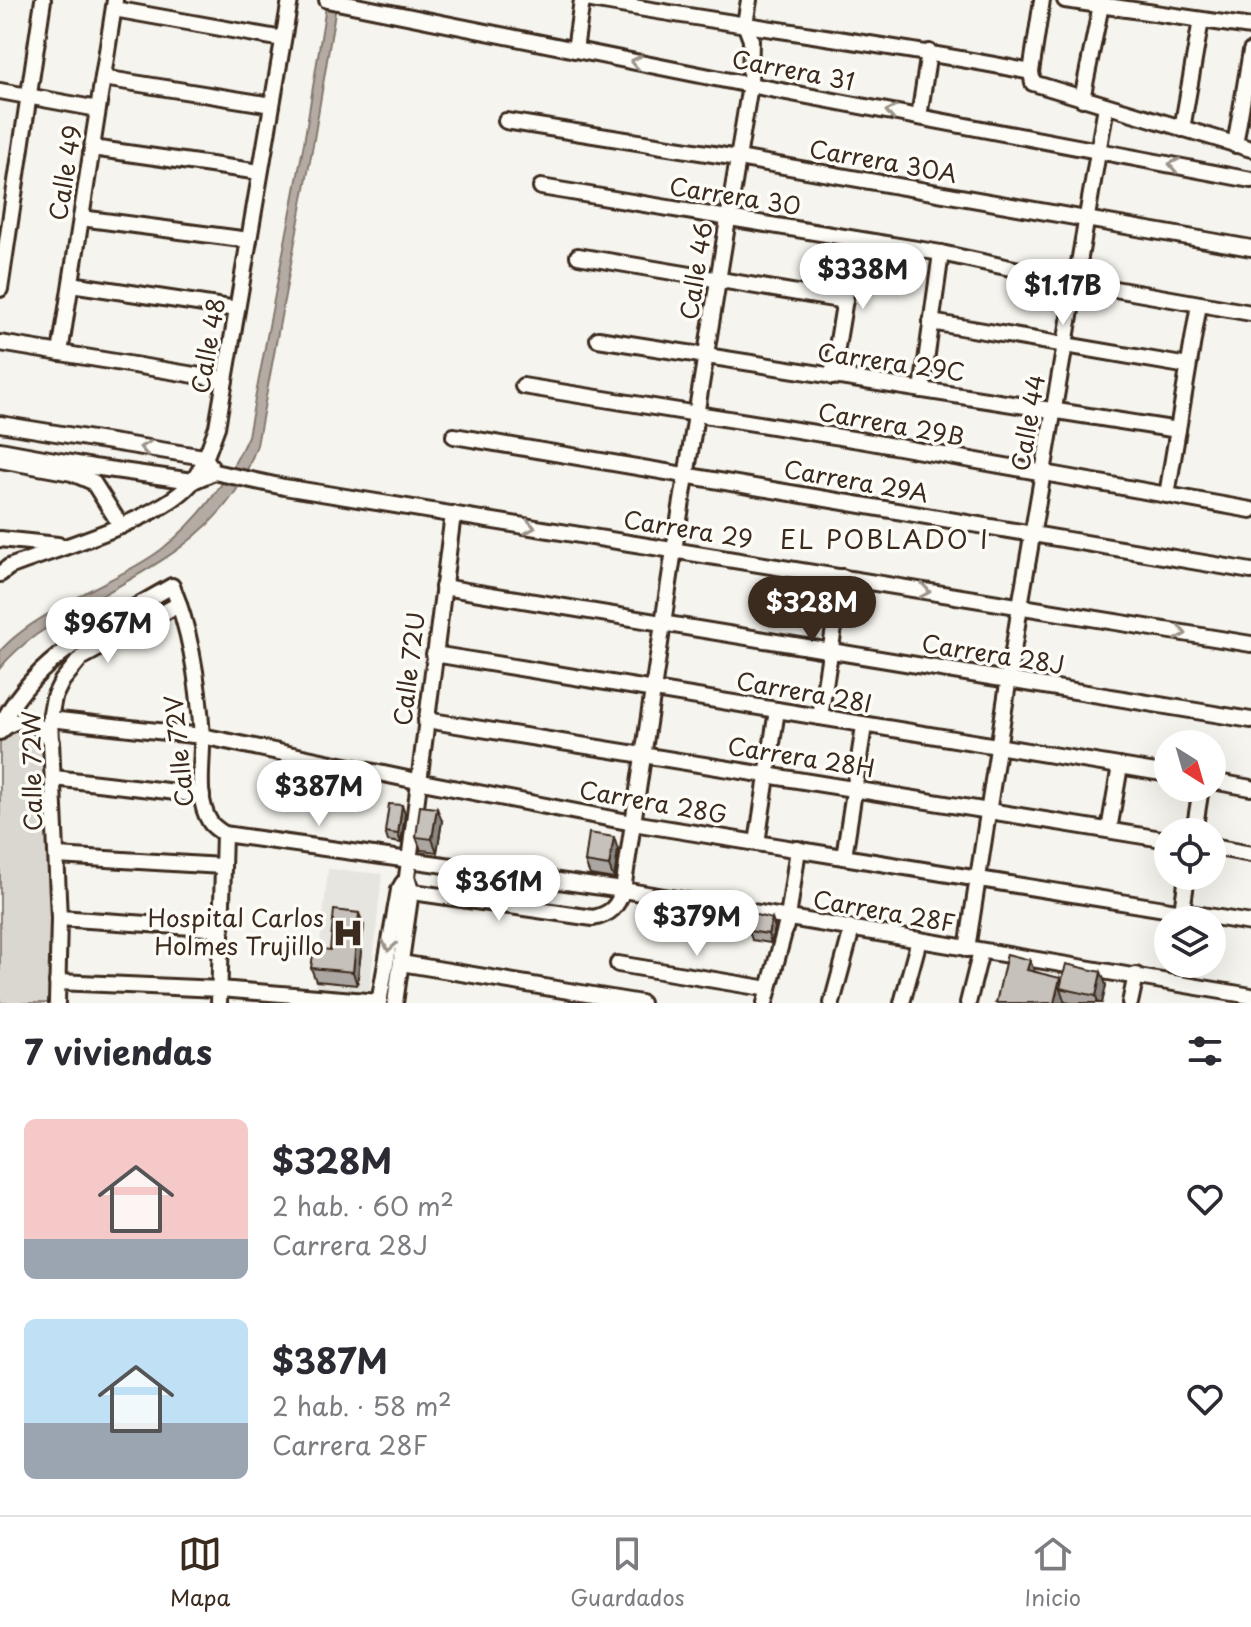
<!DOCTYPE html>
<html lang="es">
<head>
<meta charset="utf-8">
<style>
  body { margin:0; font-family:"Playpen Sans",sans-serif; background:#f2f2f3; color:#2b2b33; height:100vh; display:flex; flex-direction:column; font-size:30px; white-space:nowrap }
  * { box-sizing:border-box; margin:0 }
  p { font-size:26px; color:#7c7c81 }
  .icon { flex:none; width:44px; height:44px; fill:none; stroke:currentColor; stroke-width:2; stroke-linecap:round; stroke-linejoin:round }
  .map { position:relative; height:1003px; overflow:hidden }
  .details { display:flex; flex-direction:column; background:#fff; flex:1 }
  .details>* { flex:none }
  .needle { width:52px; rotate:143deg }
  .buttons { position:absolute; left:1154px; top:730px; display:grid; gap:16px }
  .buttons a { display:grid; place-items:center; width:72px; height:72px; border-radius:50%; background:#fff; box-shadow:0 8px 32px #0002; font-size:40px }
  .price { position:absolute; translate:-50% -68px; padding:0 18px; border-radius:28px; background:#fff; color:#222; font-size:26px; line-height:52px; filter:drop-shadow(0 2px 4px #0008) }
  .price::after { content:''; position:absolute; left:50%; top:48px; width:24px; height:18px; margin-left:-12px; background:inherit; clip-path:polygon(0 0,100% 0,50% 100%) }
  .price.active { background:#3b2a1e; color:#fff }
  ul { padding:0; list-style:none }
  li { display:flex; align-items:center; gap:24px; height:200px; padding:0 24px }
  li span { display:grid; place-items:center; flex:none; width:224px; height:160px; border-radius:12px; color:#555 }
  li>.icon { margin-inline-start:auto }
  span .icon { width:96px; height:96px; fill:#fffc; stroke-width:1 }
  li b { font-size:34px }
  h2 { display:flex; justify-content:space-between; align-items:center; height:96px; padding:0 24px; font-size:34px }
  .tabs { display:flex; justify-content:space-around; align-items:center; height:112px; border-top:2px solid #e1e1e2; background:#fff; font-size:22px; color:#7c7c81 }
  .tabs a { display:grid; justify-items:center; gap:4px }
  .tabs .active { color:#3b2a1e }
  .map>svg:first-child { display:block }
  .built { fill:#e7e5df }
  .green { fill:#dad6d0; stroke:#8a8077; stroke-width:2 }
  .water { fill:#b4aca4; stroke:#84786e; stroke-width:2 }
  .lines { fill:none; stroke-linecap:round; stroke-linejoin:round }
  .minor-casing { stroke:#3b2a1e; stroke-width:20 }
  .minor { stroke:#fdfcf7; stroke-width:14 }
  .wall { fill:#aba6a1; stroke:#3b2a1e; stroke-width:2 }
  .shaded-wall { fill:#8b8783; stroke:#3b2a1e; stroke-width:2 }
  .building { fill:#c7c1bb; stroke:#3b2a1e; stroke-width:2 }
  .oneway { stroke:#9c938a }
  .labels { text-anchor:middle; stroke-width:7; stroke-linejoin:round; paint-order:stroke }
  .street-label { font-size:24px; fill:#3b2a1e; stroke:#fdfcf7 }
  .poi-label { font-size:24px; fill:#3b2a1e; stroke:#fdfcf7; text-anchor:end }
  .neighbourhood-label { font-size:26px; letter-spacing:2px; fill:#3b2a1e; stroke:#fdfcf7 }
</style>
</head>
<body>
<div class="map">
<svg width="1251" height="1003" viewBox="0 0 1251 1003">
  <rect width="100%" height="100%" fill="#f5f4ee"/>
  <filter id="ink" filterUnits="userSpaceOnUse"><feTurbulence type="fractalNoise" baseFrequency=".0125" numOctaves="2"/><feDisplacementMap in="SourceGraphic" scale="16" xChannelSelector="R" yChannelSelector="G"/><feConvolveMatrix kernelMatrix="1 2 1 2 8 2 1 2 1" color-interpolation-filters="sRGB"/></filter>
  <g filter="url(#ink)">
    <path class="built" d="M328 869 382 874 369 996 315 991Z"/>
    <path class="green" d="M16 721 46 732 57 1003H0V732Z"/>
    <path class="water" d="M327 0H337L313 145 257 445C251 460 246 476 237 489 201 545 139 574 83 606 52 624 23 640 0 668V651C23 626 52 612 81 595 108 580 139 567 162 549 201 518 228 481 248 436L304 143Z"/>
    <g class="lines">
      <defs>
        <g id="minor">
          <path d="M327 0 750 85 1251 180"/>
          <path d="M592 0C738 26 885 43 1031 72"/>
          <path d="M1042 0 1031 72 1033 83 1251 149"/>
          <path d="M1065 0 1251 27"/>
          <path d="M114 9 283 39"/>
          <path d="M575 50 582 0"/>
          <path d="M103 78 272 105"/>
          <path d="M0 91 98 109"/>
          <path d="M1082 99 1101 5"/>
          <path d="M919 117 929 52"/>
          <path d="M506 121 738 158 1251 248"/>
          <path d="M1182 129 1201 20"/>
          <path d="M1235 145 1251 51"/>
          <path d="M92 148 260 172"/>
          <path d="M541 187 941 253 1075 282 1251 313"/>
          <path d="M81 218 249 240"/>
          <path d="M578 256 845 301"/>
          <path d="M71 284 237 309"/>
          <path d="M0 289 43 0"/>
          <path d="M931 322 1188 366"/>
          <path d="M598 339 1178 430"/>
          <path d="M0 343 225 380"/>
          <path d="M60 353 115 0"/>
          <path d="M832 377 855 239"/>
          <path d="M523 386 865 441 1251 510"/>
          <path d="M922 390 941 253"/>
          <path d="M0 424 204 457 210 465"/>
          <path d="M454 436 1251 571"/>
          <path d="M0 450 93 467 193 481 214 472 284 487 1251 644"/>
          <path d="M0 460 72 473 93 482 121 526"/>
          <path d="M1167 495 1199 304"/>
          <path d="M0 539 58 545"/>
          <path d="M0 574 9 567C57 548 161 520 192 482 204 467 210 445 217 427L290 0"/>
          <path d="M443 587 1251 720"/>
          <path d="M434 654 1168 774"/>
          <path d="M820 717 842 577"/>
          <path d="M50 719 202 736 417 781 633 823 1251 923"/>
          <path d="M426 720 1168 840"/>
          <path d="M0 728C32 657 107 624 172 586 191 631 199 688 202 737 203 764 195 798 210 822 213 827 220 831 224 834"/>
          <path d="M0 732C19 712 40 722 52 742"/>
          <path d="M54 778 202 795"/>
          <path d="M1212 781 1251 788"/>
          <path d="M1109 830 1120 766"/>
          <path d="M1194 832 1201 788"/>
          <path d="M224 834 623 890 1251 996"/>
          <path d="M757 843 777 710"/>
          <path d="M1212 847 1251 854"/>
          <path d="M57 856 222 866"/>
          <path d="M844 857 864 726"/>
          <path d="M399 890 593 918C611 914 617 907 623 890L674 550 750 85 751 40 745 24 749 0"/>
          <path d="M1182 911 1187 876"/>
          <path d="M59 918 222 929"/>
          <path d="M967 949 1020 606 1106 106"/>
          <path d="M401 963 641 1003"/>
          <path d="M618 964 769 989"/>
          <path d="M57 982 220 989 379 1002"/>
          <path d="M57 1003 59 918 50 719 54 697 62 681 81 658 179 604"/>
          <path d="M219 1003 224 834"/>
          <path d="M379 1003 399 890 403 883"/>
          <path d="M395 1003 411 891 407 877 453 514"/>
          <path d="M765 1003 788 918 798 849"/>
          <path d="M832 1003 852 929"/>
          <path d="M902 1003 919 940"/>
          <path d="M968 1003 981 951"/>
          <path d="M1130 1003 1136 975"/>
        </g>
      </defs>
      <use href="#minor" class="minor-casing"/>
      <use href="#minor" class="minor"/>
    </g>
    <g class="wall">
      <path d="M405 814 401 843 388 841 385 832Z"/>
      <path d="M442 821 437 852 421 850 416 837Z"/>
      <path d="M618 850 614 879 590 875 585 862Z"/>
      <path d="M772 919 775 928 771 943 752 940 749 931Z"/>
      <path d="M364 926 357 985 316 981 311 968 330 950Z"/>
      <path d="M1034 971 1061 982 1101 972 1106 985 1102 1003H1071L1065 1002 1064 1000V1003H996Z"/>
    </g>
    <g class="shaded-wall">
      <path d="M402 805 405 814 401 843 398 834Z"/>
      <path d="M437 808 442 821 437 852 432 839Z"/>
      <path d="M614 837 618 850 614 879 609 866Z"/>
      <path d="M359 913 364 926 357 985 353 972Z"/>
      <path d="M772 919 775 928 771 943 768 934Z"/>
      <path d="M1030 960 1036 976 1027 970Z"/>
      <path d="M1101 972 1106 985 1102 1003H1098L1096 996Z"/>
      <path d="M1060 978 1064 989 1060 988 1064 1000V1003H1054Z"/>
    </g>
    <g class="building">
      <path d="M389 804 402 805 398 834 385 832Z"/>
      <path d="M420 806 437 808 432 839 416 837Z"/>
      <path d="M589 833 614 837 609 866 585 862Z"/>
      <path d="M334 910 359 913 353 972 311 968 314 948 330 950Z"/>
      <path d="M752 914 772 919 768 934 749 931Z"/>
      <path d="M1007 954 1030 960 1027 970 1060 978 1054 1003H996Z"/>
      <path d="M1066 964 1101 972 1096 996 1060 988Z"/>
    </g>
    <defs><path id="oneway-chevron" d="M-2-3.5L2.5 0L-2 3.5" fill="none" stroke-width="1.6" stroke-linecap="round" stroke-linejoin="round" transform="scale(2)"/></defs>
    <g class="oneway">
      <use href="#oneway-chevron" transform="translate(636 62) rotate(-169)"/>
      <use href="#oneway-chevron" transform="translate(891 112) rotate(-169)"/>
      <use href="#oneway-chevron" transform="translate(1174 165) rotate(-169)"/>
      <use href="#oneway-chevron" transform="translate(145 448) rotate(-171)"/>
      <use href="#oneway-chevron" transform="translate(530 527) rotate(9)"/>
      <use href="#oneway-chevron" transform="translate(925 591) rotate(9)"/>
      <use href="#oneway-chevron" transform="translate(1181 633) rotate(9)"/>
      <use href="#oneway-chevron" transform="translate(389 946) rotate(100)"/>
    </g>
  </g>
  <defs>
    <symbol id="hospital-bare" viewBox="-9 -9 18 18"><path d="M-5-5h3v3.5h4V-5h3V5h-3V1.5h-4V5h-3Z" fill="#3b2a1e" stroke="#fdfcf7" stroke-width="2.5" paint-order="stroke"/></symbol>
  </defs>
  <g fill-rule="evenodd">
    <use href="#hospital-bare" x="326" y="911" width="44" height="44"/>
  </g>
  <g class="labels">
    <g class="street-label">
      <text transform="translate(793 71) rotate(11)" y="8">Carrera 31</text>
      <text transform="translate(883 162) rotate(10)" y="8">Carrera 30A</text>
      <text transform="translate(66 173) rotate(-81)" y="8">Calle 49</text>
      <text transform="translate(735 197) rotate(9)" y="8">Carrera 30</text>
      <text transform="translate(697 271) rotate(-81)" y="8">Calle 46</text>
      <text transform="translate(209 346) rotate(-80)" y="8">Calle 48</text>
      <text transform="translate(891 363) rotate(8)" y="8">Carrera 29C</text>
      <text transform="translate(1029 423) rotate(-80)" y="8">Calle 44</text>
      <text transform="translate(891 425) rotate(10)" y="8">Carrera 29B</text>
      <text transform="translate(856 482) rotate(10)" y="8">Carrera 29A</text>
      <text transform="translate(688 530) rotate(9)" y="8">Carrera 29</text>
      <text transform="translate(993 655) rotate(9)" y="8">Carrera 28J</text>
      <text transform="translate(410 669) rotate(-83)" y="8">Calle 72U</text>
      <text transform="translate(804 693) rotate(10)" y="8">Carrera 28I</text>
      <text transform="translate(180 751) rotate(-96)" y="8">Calle 72V</text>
      <text transform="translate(801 758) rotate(9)" y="8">Carrera 28H</text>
      <text transform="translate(33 771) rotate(-91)" y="8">Calle 72W</text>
      <text transform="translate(653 803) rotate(10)" y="8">Carrera 28G</text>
      <text transform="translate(884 912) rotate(10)" y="8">Carrera 28F</text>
    </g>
    <g class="poi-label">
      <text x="324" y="927">Hospital Carlos<tspan x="324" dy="28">Holmes Trujillo</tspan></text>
    </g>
    <g class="neighbourhood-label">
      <text x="885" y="549">EL POBLADO I</text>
    </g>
  </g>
</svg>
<div class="buttons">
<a><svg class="needle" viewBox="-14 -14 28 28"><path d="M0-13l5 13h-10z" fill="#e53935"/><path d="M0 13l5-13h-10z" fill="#7c7c81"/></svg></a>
<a><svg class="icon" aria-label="locate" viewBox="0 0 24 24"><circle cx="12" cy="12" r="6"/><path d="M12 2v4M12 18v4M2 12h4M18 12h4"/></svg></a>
<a><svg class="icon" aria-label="layers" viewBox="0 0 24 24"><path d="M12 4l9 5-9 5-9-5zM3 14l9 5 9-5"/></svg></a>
</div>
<b class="price" style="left:863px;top:311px">$338M</b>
<b class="price" style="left:1063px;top:327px">$1.17B</b>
<b class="price active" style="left:812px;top:644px">$328M</b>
<b class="price" style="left:108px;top:665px">$967M</b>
<b class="price" style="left:319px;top:828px">$387M</b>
<b class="price" style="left:499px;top:923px">$361M</b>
<b class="price" style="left:697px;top:958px">$379M</b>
</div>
<section class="details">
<h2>7 viviendas<svg class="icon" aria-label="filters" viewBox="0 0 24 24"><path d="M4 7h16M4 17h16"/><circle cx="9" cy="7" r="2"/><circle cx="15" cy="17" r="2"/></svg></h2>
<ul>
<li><span style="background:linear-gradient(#f6c9c9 75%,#9aa5b1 0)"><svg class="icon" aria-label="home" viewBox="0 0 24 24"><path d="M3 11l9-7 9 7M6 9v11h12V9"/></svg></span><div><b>$328M</b><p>2 hab. · 60 m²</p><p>Carrera 28J</p></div><svg class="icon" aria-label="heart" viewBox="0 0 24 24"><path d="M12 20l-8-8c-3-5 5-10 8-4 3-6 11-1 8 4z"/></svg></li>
<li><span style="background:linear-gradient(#bfe0f5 65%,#9aa5b1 0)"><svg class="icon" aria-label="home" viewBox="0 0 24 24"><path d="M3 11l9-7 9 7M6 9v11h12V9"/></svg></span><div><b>$387M</b><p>2 hab. · 58 m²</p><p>Carrera 28F</p></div><svg class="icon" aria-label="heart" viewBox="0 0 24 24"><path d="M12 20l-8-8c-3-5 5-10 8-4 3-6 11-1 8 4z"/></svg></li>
</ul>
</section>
<nav class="tabs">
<a class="active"><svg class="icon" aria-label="map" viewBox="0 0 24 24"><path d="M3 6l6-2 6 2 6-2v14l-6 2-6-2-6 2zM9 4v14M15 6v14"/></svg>Mapa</a>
<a><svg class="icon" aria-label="saved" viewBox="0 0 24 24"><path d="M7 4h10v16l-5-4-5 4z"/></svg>Guardados</a>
<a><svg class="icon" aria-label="home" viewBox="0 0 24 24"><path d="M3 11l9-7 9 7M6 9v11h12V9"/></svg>Inicio</a>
</nav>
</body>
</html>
